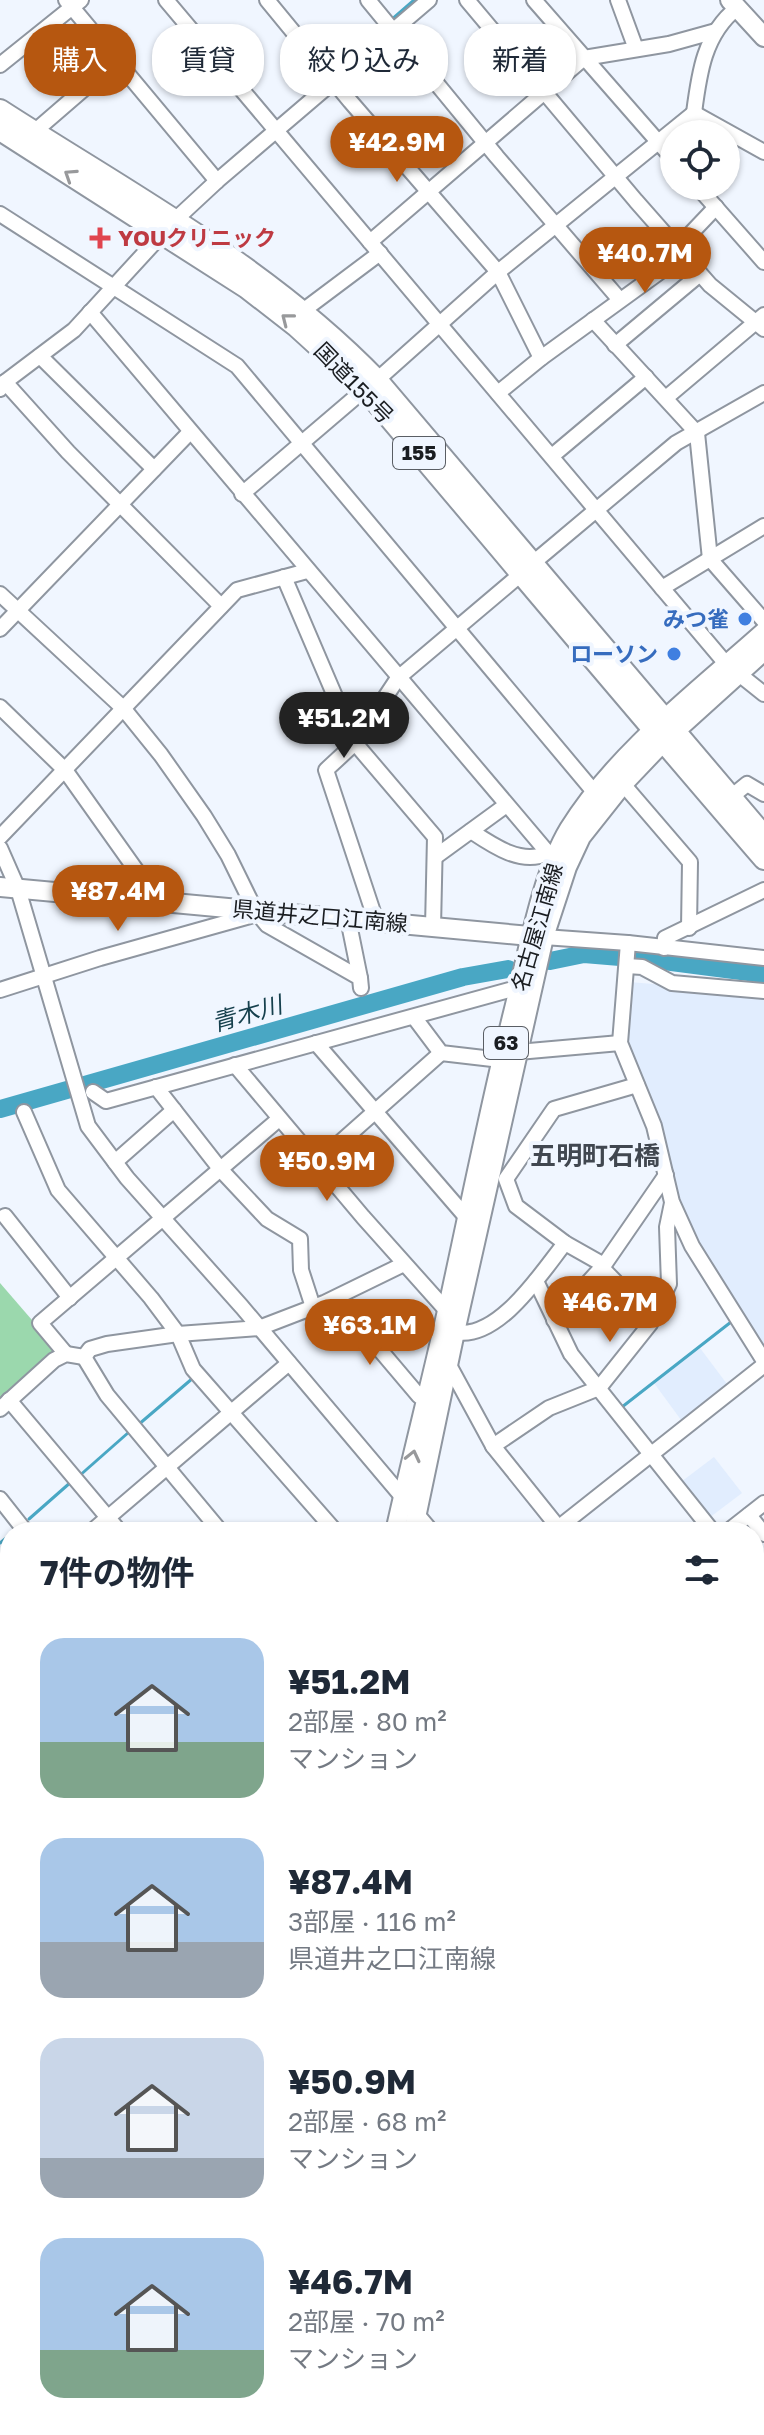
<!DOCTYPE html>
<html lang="ja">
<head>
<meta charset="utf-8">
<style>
  body { margin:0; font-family:"Golos Text","Noto Sans JP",sans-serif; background:#f6f6f7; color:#1f2937; height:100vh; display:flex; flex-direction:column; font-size:30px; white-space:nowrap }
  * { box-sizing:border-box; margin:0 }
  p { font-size:26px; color:#747a83 }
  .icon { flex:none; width:44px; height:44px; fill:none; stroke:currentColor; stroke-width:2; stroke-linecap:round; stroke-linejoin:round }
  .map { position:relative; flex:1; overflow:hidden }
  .side { position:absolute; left:0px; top:1522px; width:764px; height:914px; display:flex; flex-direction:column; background:#fff; border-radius:32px 32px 0 0; box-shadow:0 2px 6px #0004 }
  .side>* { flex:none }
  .guide { position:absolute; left:24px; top:24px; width:716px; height:72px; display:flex; gap:16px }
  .buttons { position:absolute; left:660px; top:120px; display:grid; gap:16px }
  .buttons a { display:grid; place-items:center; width:80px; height:80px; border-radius:50%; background:#fff; box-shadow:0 2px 6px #0004; font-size:40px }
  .price { position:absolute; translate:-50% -68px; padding:0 18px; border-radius:28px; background:#b65710; color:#fff; font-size:26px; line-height:52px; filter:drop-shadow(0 2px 4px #0008) }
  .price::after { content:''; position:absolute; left:50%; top:48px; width:24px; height:18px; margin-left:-12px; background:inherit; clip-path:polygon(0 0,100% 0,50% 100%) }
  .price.on { background:#222; color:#fff }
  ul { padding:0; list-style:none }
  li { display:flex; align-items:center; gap:24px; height:200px; padding:0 40px }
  li span { display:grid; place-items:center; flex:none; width:224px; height:160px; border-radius:24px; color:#555 }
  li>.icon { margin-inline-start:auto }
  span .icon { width:96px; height:96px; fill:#fffc; stroke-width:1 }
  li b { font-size:34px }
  h2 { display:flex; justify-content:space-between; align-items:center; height:96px; padding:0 40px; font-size:34px }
  .chip { padding:0 28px; border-radius:32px; background:#fff; box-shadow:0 2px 6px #0004; font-size:28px; line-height:72px }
  .chip.on { background:#b65710; color:#fff }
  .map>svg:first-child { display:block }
  .built { fill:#e1edfe }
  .green { fill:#9bd8ad }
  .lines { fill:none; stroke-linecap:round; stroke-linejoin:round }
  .stream { stroke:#49a7c4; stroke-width:3 }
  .river { stroke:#49a7c4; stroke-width:18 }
  .minor-casing { stroke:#8f96a0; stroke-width:18 }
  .major-casing { stroke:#8f96a0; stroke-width:22 }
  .highway-casing { stroke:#8f96a0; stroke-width:24 }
  .minor { stroke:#fff; stroke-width:14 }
  .major { stroke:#fff; stroke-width:18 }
  .highway { stroke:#fff; stroke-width:20 }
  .oneway { stroke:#98999b }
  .health-dot { fill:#e0444e; stroke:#f0f6ff; stroke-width:3 }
  .shop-dot { fill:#3f7fe0; stroke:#f0f6ff; stroke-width:3 }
  .labels { text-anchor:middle; stroke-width:8; stroke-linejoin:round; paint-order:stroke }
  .shield { fill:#f0f6ff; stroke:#5a5e64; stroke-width:2 }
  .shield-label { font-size:20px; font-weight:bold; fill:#1a1d21 }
  .health-label { font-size:22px; font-weight:bold; fill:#be3a42; stroke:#f0f6ff; text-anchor:start }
  .street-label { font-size:22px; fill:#1a1d21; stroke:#f0f6ff }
  .shop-label { font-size:22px; font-weight:bold; fill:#366cbe; stroke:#f0f6ff; text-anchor:end }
  .water-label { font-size:24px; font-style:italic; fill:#16404d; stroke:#f0f6ff }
  .quarter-label { font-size:26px; font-weight:bold; fill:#414750; stroke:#f0f6ff }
</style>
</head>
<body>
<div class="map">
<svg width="764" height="2435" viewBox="0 0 764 2435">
  <rect width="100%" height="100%" fill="#f0f6ff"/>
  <g class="built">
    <path d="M629 982 764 993V1349L684 1219 663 1130 625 1042Z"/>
    <path d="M700 1348 730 1388 684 1424 654 1383Z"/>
    <path d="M714 1457 742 1493 709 1518 681 1482Z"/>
  </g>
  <path class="green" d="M0 1283 57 1349 0 1403Z"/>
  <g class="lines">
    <g class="stream">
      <path d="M390 21 414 0"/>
      <path d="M336 67 384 26"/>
      <path d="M622 1407 731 1322 733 1324"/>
      <path d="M138 1425 193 1378"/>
      <path d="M78 1477 129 1432"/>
      <path d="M29 1519 71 1482"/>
      <path d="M0 1543 10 1535"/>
    </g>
    <g class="river">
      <path d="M550 961 584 954 656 960 764 974"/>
      <path d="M0 1109 463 977 508 969"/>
    </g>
    <defs>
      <g id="minor">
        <path d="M66 0 217 181"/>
        <path d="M166 0 727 665"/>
        <path d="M267 0 350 101 498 272 541 358"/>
        <path d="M368 0 497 157 620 300"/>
        <path d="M467 0 636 201 710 285 764 329"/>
        <path d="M534 0 674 160"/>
        <path d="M618 0 636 49"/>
        <path d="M0 65 81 0"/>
        <path d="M694 113C699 74 704 34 737 8"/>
        <path d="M34 132 115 62"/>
        <path d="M697 186 764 262"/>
        <path d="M0 214 237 366 595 793"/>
        <path d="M370 242 584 58 669 44 716 31"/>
        <path d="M677 248 716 207"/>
        <path d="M304 310 380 253"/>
        <path d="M90 312 554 860"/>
        <path d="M593 320 697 433 710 559 764 621"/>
        <path d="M615 345 700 274"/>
        <path d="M40 356 154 469"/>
        <path d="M377 380 498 272 694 113 764 152"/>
        <path d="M5 382 68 452 221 606"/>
        <path d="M0 389 5 382 74 330 175 220 217 181 429 0"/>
        <path d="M498 393 541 358 683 255"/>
        <path d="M667 397 764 315"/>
        <path d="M552 456 646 377"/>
        <path d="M242 494 365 389"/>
        <path d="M533 563 676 443 764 393"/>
        <path d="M284 577 355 743 435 837 433 927"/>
        <path d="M662 588 764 526"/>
        <path d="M0 594 123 708 161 755 204 816 228 855 255 910 267 925 360 978 361 988"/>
        <path d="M0 629 190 432"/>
        <path d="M739 674 764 694"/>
        <path d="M0 707 65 770 158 901"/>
        <path d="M623 784 690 862 689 928"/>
        <path d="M731 797 747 784 764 794"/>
        <path d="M471 831C492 845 522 866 547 853"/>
        <path d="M0 837 237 590 307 571"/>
        <path d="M0 848 18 889 88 1126 127 1178 242 1307 432 1532"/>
        <path d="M435 857 505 806"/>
        <path d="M348 919 360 978"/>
        <path d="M376 921 326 770 355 743 398 678 521 574"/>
        <path d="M544 937 628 943 764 958"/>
        <path d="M628 943 620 1043 654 1126 672 1202 692 1246 764 1361"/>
        <path d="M664 948 665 938 764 890"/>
        <path d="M627 966 642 967 672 983 764 991"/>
        <path d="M0 990 100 958 250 916 255 910"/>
        <path d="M414 1017 441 1053 501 1060"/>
        <path d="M316 1043 467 1218"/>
        <path d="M518 1052 620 1043"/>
        <path d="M235 1065 363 1217 447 1311"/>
        <path d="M156 1087 221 1170 267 1219 300 1239 301 1270 313 1307"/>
        <path d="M93 1092 106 1101 520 987"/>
        <path d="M24 1112 58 1190 151 1298 178 1334 193 1369 336 1532"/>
        <path d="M115 1162 174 1110"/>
        <path d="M317 1163 441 1053"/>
        <path d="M5 1216 70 1298"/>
        <path d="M604 1265 565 1243 516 1206 506 1179 554 1109 637 1085"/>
        <path d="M602 1268 652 1319"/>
        <path d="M536 1281 571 1354 713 1532"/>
        <path d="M336 1298 419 1396 427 1397"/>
        <path d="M554 1320 604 1265 666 1175"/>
        <path d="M455 1332C498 1341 542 1272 565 1243"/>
        <path d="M66 1354 40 1323 279 1119"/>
        <path d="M84 1357 107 1395 221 1532"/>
        <path d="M449 1365 493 1446 562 1532"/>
        <path d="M9 1400 120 1532"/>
        <path d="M0 1409 54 1360 66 1354 84 1357 90 1349 107 1344 178 1334 259 1328 324 1303 404 1264"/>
        <path d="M493 1446 549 1408 599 1388 650 1324 669 1284 667 1227 672 1203"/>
        <path d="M0 1499 26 1532"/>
        <path d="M749 1515 764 1534"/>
        <path d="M91 1532 289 1363"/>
        <path d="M553 1532 764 1365"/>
        <path d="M727 1532 764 1503"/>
        <path d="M0 1611 10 1625"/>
        <path d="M754 1646 764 1638"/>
        <path d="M754 1738 764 1751"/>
        <path d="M0 1751 10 1737"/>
        <path d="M0 1814 10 1821"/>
        <path d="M754 1855 764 1846"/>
        <path d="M0 1892 10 1878"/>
        <path d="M754 1933 764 1943"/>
        <path d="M754 1993 764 1983"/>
        <path d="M754 2067 764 2076"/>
        <path d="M754 2113 764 2102"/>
        <path d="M754 2128 764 2138"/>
        <path d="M754 2213 764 2200"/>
        <path d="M0 2218 10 2210"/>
        <path d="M0 2247 10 2259"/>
        <path d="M754 2300 764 2309"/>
        <path d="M0 2307 10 2299"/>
        <path d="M754 2334 764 2324"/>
        <path d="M0 2423 10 2415"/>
        <path d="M139 2426 147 2435"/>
        <path d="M346 2426 353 2435"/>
        <path d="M704 2426 713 2435"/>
        <path d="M118 2435 132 2426"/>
        <path d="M275 2435 287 2426"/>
        <path d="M395 2435 406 2426"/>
        <path d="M539 2435 551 2426"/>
        <path d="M655 2435 664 2426"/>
        <path d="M760 2435 764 2431"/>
      </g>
      <g id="major">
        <path d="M730 0 764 37"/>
        <path d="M0 887 541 937"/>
        <path d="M395 1532C412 1455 432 1379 449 1302 470 1206 489 1109 513 1013 527 958 540 877 569 829 616 753 698 691 764 632"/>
        <path d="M413 1532 455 1332 544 937 567 867 581 837 623 784 662 743 764 651"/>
        <path d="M0 2020 10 2027"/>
        <path d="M0 2103 10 2095"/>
        <path d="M578 2426 589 2435"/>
      </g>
      <g id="highway">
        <path d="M0 110C130 194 268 267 377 380L764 836"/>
        <path d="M0 130 247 288 296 326 365 389C498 546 630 704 764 859"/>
      </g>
    </defs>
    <use href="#minor" class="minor-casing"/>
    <use href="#major" class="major-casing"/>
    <use href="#highway" class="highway-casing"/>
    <use href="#minor" class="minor"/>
    <use href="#major" class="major"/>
    <use href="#highway" class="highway"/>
  </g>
  <defs><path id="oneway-chevron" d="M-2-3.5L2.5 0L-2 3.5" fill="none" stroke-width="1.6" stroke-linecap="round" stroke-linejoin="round" transform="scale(2)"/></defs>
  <g class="oneway">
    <use href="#oneway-chevron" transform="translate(70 175) rotate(-147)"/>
    <use href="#oneway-chevron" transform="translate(287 319) rotate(-142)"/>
    <use href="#oneway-chevron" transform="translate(413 1456) rotate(-77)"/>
  </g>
  <path class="health-dot" d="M96 226h8v8h8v8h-8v8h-8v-8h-8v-8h8z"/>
  <g class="shop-dot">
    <circle cx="745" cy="619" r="8"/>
    <circle cx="674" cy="654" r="8"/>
  </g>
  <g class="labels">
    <g class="shield">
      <rect x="393" y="437" width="52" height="32" rx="6"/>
      <rect x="484" y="1027" width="44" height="32" rx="6"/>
    </g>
    <g class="shield-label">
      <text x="419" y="460">155</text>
      <text x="506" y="1050">63</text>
    </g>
    <g class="health-label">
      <text x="118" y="246">YOUクリニック</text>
    </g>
    <g class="street-label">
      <text transform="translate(354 383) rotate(46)" y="8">国道155号</text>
      <text transform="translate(320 916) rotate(5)" y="8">県道井之口江南線</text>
      <text transform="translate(537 927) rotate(-74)" y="8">名古屋江南線</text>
    </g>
    <g class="shop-label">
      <text x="729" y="627">みつ雀</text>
      <text x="658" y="662">ローソン</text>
    </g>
    <g class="water-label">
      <text transform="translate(247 1014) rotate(-16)" y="8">青木川</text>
    </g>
    <g class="quarter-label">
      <text x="595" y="1165">五明町石橋</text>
    </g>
  </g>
</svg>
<div class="buttons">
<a><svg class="icon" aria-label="locate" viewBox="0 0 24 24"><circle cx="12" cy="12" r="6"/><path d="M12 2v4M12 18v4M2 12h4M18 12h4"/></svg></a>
</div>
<b class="price" style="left:397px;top:184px">¥42.9M</b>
<b class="price" style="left:645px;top:295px">¥40.7M</b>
<b class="price on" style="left:344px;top:760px">¥51.2M</b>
<b class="price" style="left:118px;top:933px">¥87.4M</b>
<b class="price" style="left:327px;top:1203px">¥50.9M</b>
<b class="price" style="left:610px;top:1344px">¥46.7M</b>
<b class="price" style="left:370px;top:1367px">¥63.1M</b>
<div class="guide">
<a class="chip on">購入</a>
<a class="chip">賃貸</a>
<a class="chip">絞り込み</a>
<a class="chip">新着</a>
</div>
<section class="side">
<h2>7件の物件<svg class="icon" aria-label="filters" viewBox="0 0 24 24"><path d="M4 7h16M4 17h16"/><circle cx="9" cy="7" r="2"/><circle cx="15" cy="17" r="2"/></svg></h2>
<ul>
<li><span style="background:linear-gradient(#a9c7e8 65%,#7fa58c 0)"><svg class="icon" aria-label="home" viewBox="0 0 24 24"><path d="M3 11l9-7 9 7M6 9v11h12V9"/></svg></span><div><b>¥51.2M</b><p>2部屋 · 80 m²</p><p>マンション</p></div></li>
<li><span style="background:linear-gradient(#a9c7e8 65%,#9aa5b1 0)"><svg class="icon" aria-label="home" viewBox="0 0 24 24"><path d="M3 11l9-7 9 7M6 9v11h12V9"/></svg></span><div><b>¥87.4M</b><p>3部屋 · 116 m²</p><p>県道井之口江南線</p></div></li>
<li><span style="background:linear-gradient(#c9d6e8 75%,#9aa5b1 0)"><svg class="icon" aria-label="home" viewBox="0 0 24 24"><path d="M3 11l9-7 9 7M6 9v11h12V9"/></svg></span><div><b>¥50.9M</b><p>2部屋 · 68 m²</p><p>マンション</p></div></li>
<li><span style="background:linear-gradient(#a9c7e8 70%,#7fa58c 0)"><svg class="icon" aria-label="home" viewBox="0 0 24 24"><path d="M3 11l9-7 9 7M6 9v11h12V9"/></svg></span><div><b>¥46.7M</b><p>2部屋 · 70 m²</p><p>マンション</p></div></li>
</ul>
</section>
</div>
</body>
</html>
